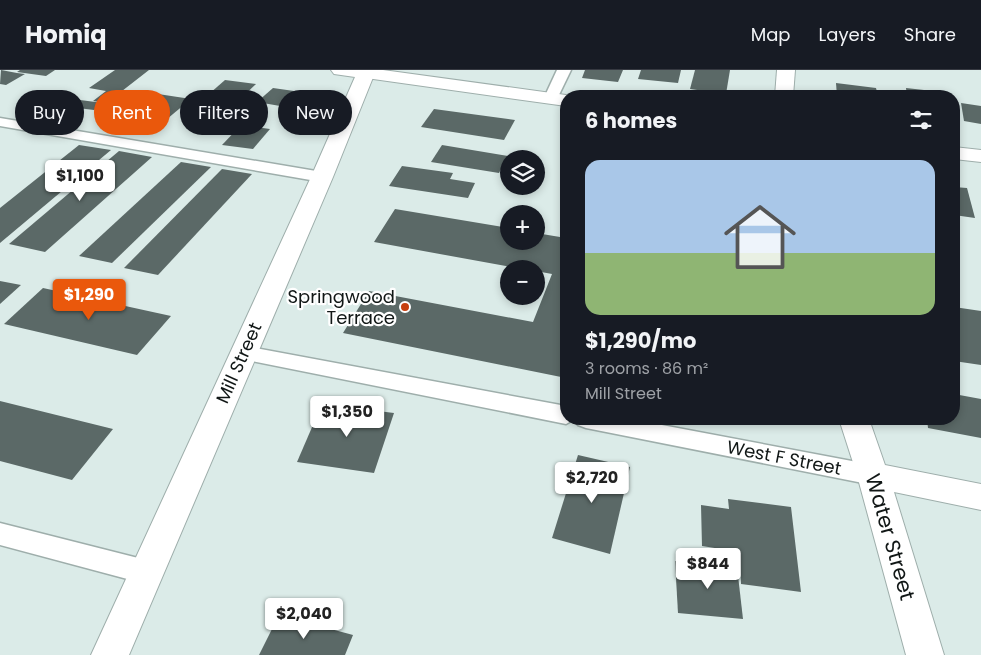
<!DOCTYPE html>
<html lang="en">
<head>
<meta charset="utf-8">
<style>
  body { margin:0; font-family:Poppins,sans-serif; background:#20242c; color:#f1f3f6; height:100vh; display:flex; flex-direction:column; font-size:19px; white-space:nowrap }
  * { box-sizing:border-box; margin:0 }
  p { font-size:16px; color:#9ea1a6 }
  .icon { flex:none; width:28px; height:28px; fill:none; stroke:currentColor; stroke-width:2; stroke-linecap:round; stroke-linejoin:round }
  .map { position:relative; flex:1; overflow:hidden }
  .panel { position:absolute; left:560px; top:20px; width:400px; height:335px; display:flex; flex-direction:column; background:#171b24; border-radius:20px; box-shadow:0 2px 8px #0003 }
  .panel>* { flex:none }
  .hud { position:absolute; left:15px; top:20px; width:470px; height:45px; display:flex; gap:10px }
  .fabs { position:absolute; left:500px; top:80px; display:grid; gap:10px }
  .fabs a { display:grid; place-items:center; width:45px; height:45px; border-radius:50%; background:#171b24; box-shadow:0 2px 8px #0003; font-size:25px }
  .price { position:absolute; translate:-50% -42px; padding:0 11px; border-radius:5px; background:#fff; color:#222; font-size:16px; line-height:32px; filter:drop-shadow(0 1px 2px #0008) }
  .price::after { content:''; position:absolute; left:50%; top:30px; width:15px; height:11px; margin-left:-8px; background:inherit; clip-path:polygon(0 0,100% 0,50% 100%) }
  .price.active { background:#ea580c; color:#fff }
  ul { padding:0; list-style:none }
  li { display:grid; align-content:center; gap:10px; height:265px; padding:0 25px }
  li+li { border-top:1px solid #363941 }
  li span { display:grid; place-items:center; height:155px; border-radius:15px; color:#555 }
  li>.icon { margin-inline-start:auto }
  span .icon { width:90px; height:90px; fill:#fffc; stroke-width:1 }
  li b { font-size:21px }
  h2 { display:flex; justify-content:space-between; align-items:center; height:60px; padding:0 25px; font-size:21px }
  .pill { padding:0 18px; border-radius:22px; background:#171b24; box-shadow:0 2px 8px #0003; font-size:18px; line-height:45px }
  .pill.active { background:#ea580c; color:#fff }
  header { display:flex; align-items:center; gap:30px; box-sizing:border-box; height:70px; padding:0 25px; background:#171b24; border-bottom:1px solid #363941 }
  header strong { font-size:24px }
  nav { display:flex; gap:28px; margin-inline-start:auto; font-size:18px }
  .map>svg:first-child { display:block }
  .building { fill:#5b6967 }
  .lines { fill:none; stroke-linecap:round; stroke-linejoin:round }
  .service-casing { stroke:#9eaeab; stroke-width:3 }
  .minor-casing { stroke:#9eaeab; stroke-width:2 }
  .tertiary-casing { stroke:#9eaeab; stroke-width:2 }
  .service { fill:#fff; fill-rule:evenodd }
  .minor { fill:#fff; fill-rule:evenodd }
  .tertiary { fill:#fff; fill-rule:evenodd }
  .poi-dot { fill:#c73f0f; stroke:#fff; stroke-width:2 }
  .labels { text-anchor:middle; stroke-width:4.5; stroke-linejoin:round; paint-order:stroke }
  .poi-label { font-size:18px; fill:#111716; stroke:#fff; text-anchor:end }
  .street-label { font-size:18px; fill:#111716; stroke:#fff }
  .near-street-label { font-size:21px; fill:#111716; stroke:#fff }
</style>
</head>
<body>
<header>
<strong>Homiq</strong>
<nav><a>Map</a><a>Layers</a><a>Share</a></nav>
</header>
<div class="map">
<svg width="981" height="585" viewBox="0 0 981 585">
  <rect width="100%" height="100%" fill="#dbebe8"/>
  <g class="building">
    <path d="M1 0 17 3 25 4 6 15 0 14Z"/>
    <path d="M20 0H55L46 6 17 2Z"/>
    <path d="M115 0H149L122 21 143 24 127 36 93 31 106 21 89 18Z"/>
    <path d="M585 0H623L618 12 582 8Z"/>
    <path d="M641 0H681L678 13 638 9Z"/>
    <path d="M695 0H730L726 24 690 19Z"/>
    <path d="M225 10 256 14 218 50 185 45Z"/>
    <path d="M836 13 876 18 878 26H837Z"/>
    <path d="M273 18 301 22 286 37 257 32Z"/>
    <path d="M906 18 942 22 943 26H907Z"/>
    <path d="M158 24 191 29 149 64 114 58Z"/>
    <path d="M80 30 103 33 94 40 70 37Z"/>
    <path d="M961 33 981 36V54L964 51Z"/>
    <path d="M434 39 515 50 504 70 421 57Z"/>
    <path d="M241 55 270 59 253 79 222 75Z"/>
    <path d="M79 75 111 80 0 173V138Z"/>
    <path d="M442 75 508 86 499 103 431 92Z"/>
    <path d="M119 81 152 87 45 182 9 174Z"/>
    <path d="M181 92 211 97 112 193 79 186Z"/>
    <path d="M402 96 453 103 450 109 475 113 468 128 389 116Z"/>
    <path d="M222 99 252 104 158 205 124 198Z"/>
    <path d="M954 117 967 118 975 148 954 145Z"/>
    <path d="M395 139 509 158V171H536V163L566 168V308L343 263 369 221 533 252 552 204 536 201V199H522L374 172Z"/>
    <path d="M0 211 21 215 0 234Z"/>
    <path d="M43 218 171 246 137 285 4 254Z"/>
    <path d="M954 237 981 241V295L954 291Z"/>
    <path d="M954 324 981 329V368L928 358 927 349H954Z"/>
    <path d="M0 331 113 359 72 410 0 391Z"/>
    <path d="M322 334 394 343 374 403 297 392Z"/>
    <path d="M578 385 630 397 610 484 552 468Z"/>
    <path d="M728 429 791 437 801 522 741 514 740 482 702 476 701 435 729 439Z"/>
    <path d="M675 491 737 497 743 549 678 543Z"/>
    <path d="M279 545 353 565 345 585H259Z"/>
  </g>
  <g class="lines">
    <defs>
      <g id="service">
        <path d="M557 0H571L556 31H546L544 28Z"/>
        <path d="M0 48 322 102 328 104 330 107 328 110 322 112 0 56Z"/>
        <path d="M244 276 566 336V349H630L873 395 882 398 885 405 882 412 873 415 586 358 578 355 575 349 566 354 237 288 233 283 237 278Z"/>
        <path d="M0 453 146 490 155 494 159 502 155 510 146 514 0 475Z"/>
      </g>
      <g id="minor">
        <path d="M359 0H383L573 26H566V36L366 8 360 7 357 3Z"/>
        <path d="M777 0H795L793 26H775Z"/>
        <path d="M954 77 981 80V92L954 89Z"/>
        <path d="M839 349H869L885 395 981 414V440L894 422 944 585H906L857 405Z"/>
      </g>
      <path id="tertiary" d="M331 0H376L333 107 129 585H91L311 107 355 7 334 4Z"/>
    </defs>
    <use href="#service" class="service-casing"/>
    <use href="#minor" class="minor-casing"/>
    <use href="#tertiary" class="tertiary-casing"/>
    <use href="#service" class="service"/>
    <use href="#minor" class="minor"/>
    <use href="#tertiary" class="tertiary"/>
  </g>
  <circle class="poi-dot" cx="405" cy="237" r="5"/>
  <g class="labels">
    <g class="poi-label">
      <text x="395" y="233">Springwood<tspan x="395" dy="21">Terrace</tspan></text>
    </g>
    <g class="street-label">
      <text transform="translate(239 293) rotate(-66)" y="6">Mill Street</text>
      <text transform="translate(784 388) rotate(11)" y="6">West F Street</text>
    </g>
    <g class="near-street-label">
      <text transform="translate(890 467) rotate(74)" y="7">Water Street</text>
    </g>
  </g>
</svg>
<div class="fabs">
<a><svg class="icon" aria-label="layers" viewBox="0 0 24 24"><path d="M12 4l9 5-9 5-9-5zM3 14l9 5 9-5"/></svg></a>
<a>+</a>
<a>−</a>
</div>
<b class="price" style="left:80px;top:132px">$1,100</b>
<b class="price active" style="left:89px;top:251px">$1,290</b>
<b class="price" style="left:347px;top:368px">$1,350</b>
<b class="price" style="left:592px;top:434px">$2,720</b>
<b class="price" style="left:708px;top:520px">$844</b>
<b class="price" style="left:304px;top:570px">$2,040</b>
<div class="hud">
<a class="pill">Buy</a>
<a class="pill active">Rent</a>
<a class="pill">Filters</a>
<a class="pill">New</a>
</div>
<section class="panel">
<h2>6 homes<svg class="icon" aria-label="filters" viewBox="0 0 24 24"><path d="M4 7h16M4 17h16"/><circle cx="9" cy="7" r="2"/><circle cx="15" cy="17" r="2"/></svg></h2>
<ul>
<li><span style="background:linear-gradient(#a9c7e8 60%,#8fb573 0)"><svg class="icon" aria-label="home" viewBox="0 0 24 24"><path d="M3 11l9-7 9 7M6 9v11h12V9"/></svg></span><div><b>$1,290/mo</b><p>3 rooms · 86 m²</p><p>Mill Street</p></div></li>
</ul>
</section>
</div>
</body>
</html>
